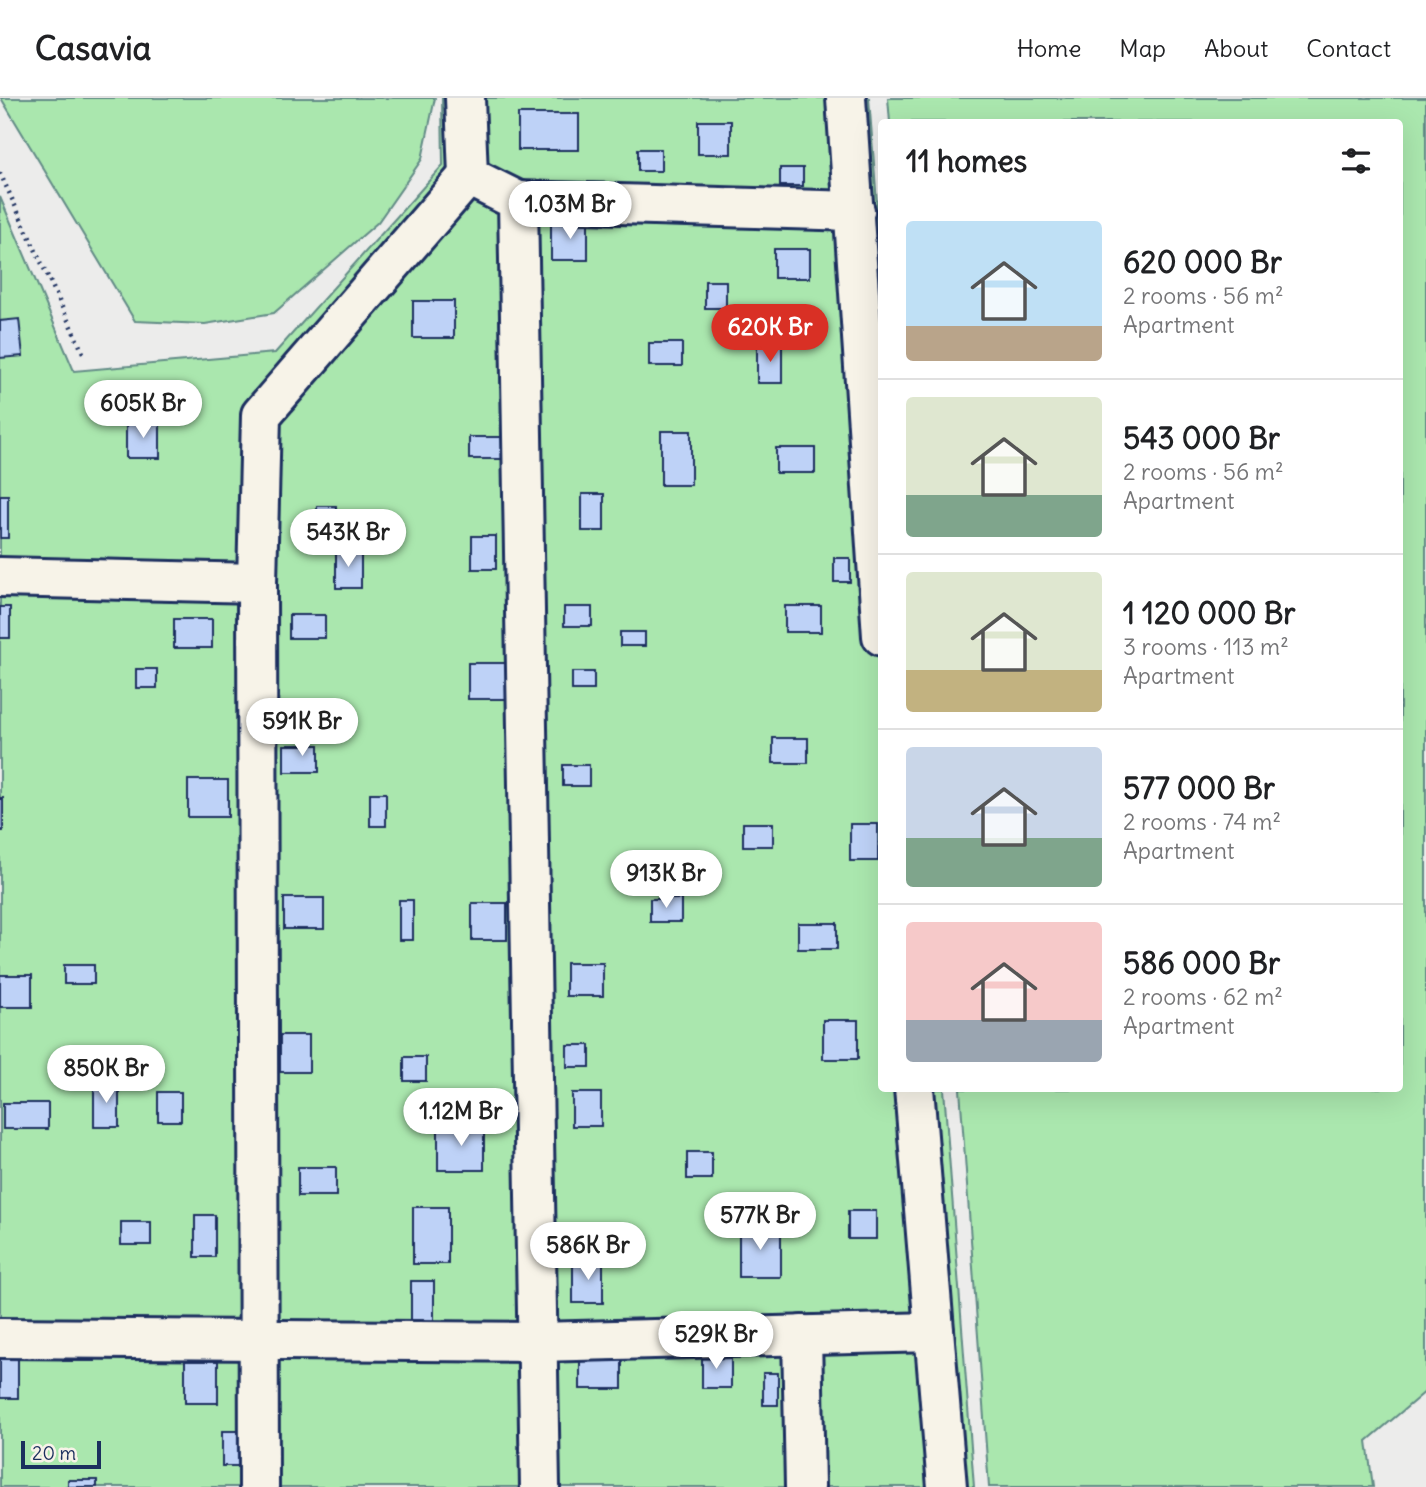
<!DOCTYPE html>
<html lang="en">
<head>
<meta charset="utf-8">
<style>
  body { margin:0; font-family:Delius,sans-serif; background:#f6f6f6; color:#202124; height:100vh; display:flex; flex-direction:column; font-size:26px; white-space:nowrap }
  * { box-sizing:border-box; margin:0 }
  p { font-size:23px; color:#757577 }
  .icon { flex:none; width:38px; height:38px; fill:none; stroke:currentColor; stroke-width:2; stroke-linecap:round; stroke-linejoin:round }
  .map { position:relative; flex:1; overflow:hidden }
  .drawer { position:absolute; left:878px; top:21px; width:525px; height:973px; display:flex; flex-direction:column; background:#fff; border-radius:7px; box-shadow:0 7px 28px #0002 }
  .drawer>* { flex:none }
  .scale { position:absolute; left:21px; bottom:18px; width:80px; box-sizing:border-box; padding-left:7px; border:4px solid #1b2f5e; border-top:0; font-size:19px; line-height:24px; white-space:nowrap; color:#1b2f5e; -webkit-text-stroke:5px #f7f3e8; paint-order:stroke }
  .price { position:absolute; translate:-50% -60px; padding:0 16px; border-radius:24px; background:#fff; color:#222; font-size:23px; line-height:46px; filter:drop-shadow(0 2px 4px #0008) }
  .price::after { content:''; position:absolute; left:50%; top:42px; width:21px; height:16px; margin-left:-10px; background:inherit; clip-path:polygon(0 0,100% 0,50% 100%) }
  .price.active { background:#d93025; color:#fff }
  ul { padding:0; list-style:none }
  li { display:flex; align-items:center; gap:21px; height:175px; padding:0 28px }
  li+li { border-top:2px solid #e0e0e0 }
  li span { display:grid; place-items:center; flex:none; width:196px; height:140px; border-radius:7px; color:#555 }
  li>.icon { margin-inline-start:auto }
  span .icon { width:84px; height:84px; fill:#fffc; stroke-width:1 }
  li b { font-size:30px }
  h2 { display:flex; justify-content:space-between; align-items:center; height:84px; padding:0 28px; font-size:30px }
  header { display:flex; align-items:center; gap:42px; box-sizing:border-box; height:98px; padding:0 35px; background:#fff; border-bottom:2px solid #e0e0e0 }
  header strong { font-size:33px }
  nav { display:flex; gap:38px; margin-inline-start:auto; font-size:24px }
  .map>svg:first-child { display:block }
  .green { fill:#aae7ae; stroke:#628b86; stroke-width:2 }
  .building { fill:#bed2f7; stroke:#1b2f5e; stroke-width:2 }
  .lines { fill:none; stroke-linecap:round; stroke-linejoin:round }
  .minor-casing { stroke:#1b2f5e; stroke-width:44 }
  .path { stroke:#1b2f5e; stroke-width:4.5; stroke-dasharray:2 5; stroke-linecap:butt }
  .minor { stroke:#f7f3e8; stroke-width:38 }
</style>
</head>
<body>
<header>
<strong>Casavia</strong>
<nav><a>Home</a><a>Map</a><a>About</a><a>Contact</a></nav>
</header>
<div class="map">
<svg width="1426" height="1389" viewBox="0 0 1426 1389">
  <rect width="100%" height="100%" fill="#ececeb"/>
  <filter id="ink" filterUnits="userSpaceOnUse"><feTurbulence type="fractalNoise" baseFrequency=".0143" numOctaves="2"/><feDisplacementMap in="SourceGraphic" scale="14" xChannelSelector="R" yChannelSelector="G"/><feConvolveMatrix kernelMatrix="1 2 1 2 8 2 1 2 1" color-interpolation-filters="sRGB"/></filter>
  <g filter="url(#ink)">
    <g class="green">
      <path d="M1 0H435L422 61 378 124 274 215 205 226 135 223Z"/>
      <path d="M442 0H869L882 171V990L944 991 974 1389H0V99L74 273 275 255 443 67Z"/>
      <path d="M888 0H1426V1293L1367 1343 1373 1389H989L960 991 1400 990V24H890Z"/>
    </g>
    <g class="building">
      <rect x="518" y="16" width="61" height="36"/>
      <rect x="698" y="23" width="33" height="33"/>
      <rect x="638" y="51" width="23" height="22"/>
      <rect x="780" y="70" width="23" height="18"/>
      <rect x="551" y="125" width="37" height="37"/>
      <rect x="774" y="151" width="36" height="29"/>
      <rect x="705" y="183" width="21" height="27"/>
      <rect x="413" y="203" width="41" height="37"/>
      <path d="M19 221 23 258 0 260V223Z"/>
      <rect x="649" y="245" width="33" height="23"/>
      <rect x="757" y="247" width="25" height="38"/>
      <rect x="126" y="325" width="34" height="35"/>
      <rect x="661" y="333" width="30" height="54"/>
      <rect x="469" y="339" width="37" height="22"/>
      <rect x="776" y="350" width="39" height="25"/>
      <rect x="582" y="396" width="22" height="37"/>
      <rect x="0" y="397" width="8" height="43"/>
      <rect x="317" y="408" width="19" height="17"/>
      <rect x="472" y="438" width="24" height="33"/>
      <rect x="336" y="452" width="25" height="38"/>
      <rect x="834" y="460" width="16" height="24"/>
      <rect x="785" y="508" width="36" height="26"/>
      <rect x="0" y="509" width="10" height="31"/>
      <rect x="564" y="509" width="28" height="19"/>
      <rect x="289" y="517" width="36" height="23"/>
      <rect x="174" y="521" width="38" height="29"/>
      <rect x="620" y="534" width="25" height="14"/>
      <rect x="468" y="565" width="40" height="36"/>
      <rect x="136" y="571" width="21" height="19"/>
      <rect x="572" y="574" width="22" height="18"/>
      <rect x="773" y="640" width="35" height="25"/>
      <rect x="284" y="647" width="35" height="27"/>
      <rect x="563" y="667" width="26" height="21"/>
      <rect x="188" y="682" width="40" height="37"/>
      <rect x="370" y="695" width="16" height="33"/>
      <rect x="0" y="700" width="3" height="33"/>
      <rect x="743" y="725" width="30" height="23"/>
      <rect x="850" y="726" width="28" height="37"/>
      <rect x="284" y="800" width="40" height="31"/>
      <rect x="650" y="801" width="31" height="23"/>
      <rect x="399" y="802" width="14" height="40"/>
      <rect x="472" y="805" width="35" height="37"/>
      <rect x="798" y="825" width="39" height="26"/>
      <rect x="566" y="865" width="37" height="33"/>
      <rect x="64" y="867" width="30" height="19"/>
      <rect x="0" y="877" width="32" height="32"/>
      <rect x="823" y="922" width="35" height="39"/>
      <rect x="280" y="937" width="29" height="37"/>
      <rect x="567" y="947" width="23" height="22"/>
      <rect x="404" y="959" width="22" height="24"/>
      <rect x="94" y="985" width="25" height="44"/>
      <rect x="158" y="994" width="23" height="29"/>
      <rect x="572" y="995" width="29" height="33"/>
      <rect x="3" y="1005" width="45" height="26"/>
      <rect x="438" y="1028" width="46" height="44"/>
      <rect x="687" y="1054" width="25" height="27"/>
      <rect x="298" y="1069" width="38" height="29"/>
      <rect x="413" y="1109" width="35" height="57"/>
      <rect x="848" y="1113" width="28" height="28"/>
      <rect x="195" y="1117" width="20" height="42"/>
      <rect x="121" y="1124" width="30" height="23"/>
      <rect x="739" y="1130" width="42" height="49"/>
      <rect x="573" y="1164" width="30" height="41"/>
      <rect x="411" y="1183" width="23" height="44"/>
      <rect x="63" y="1246" width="32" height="17"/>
      <rect x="702" y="1255" width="29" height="35"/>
      <rect x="580" y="1258" width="42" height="33"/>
      <rect x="0" y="1259" width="18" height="41"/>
      <rect x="185" y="1263" width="33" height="42"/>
      <rect x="763" y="1275" width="15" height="32"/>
      <rect x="222" y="1333" width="18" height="35"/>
      <rect x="68" y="1382" width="29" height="7"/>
    </g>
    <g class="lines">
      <defs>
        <g id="minor">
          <path d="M465 0 468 78"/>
          <path d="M846 0 882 538"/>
          <path d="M518 103 855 113"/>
          <path d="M0 479 257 485"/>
          <path d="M914 990 947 1389"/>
          <path d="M802 1237 805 1389"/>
          <path d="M0 1240 537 1244 934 1234"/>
          <path d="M259 1389 257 485 261 317 468 78 518 103 540 1389"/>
        </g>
      </defs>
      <use href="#minor" class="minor-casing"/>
      <path class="path" d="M0 75 85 259"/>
      <use href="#minor" class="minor"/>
    </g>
  </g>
</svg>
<div class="scale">20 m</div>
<b class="price" style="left:570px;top:143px">1.03M Br</b>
<b class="price active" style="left:770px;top:266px">620K Br</b>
<b class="price" style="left:143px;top:342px">605K Br</b>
<b class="price" style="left:348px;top:471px">543K Br</b>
<b class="price" style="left:302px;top:660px">591K Br</b>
<b class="price" style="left:666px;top:812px">913K Br</b>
<b class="price" style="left:106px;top:1007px">850K Br</b>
<b class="price" style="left:461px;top:1050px">1.12M Br</b>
<b class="price" style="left:760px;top:1154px">577K Br</b>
<b class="price" style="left:588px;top:1184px">586K Br</b>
<b class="price" style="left:716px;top:1273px">529K Br</b>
<section class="drawer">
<h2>11 homes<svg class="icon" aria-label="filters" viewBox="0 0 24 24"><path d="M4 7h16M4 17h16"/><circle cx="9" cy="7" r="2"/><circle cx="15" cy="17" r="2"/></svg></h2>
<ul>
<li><span style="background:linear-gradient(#bfe0f5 75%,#b9a48a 0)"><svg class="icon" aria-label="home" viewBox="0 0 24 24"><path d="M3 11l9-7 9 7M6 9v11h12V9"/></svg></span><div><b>620 000 Br</b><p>2 rooms · 56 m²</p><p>Apartment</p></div></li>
<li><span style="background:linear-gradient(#dfe7d0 70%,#7fa58c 0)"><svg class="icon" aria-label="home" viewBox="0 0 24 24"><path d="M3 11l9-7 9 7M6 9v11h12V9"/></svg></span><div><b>543 000 Br</b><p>2 rooms · 56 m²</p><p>Apartment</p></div></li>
<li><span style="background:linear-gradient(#dfe7d0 70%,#c2b280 0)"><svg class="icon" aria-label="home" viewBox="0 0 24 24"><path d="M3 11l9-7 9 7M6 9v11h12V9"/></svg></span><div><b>1 120 000 Br</b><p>3 rooms · 113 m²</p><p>Apartment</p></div></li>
<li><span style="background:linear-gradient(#c9d6e8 65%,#7fa58c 0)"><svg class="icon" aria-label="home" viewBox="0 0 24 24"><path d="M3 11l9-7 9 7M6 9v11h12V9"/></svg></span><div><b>577 000 Br</b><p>2 rooms · 74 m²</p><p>Apartment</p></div></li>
<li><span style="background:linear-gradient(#f6c9c9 70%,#9aa5b1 0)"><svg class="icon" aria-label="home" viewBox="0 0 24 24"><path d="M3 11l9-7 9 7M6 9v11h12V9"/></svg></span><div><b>586 000 Br</b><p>2 rooms · 62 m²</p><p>Apartment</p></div></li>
</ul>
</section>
</div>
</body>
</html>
